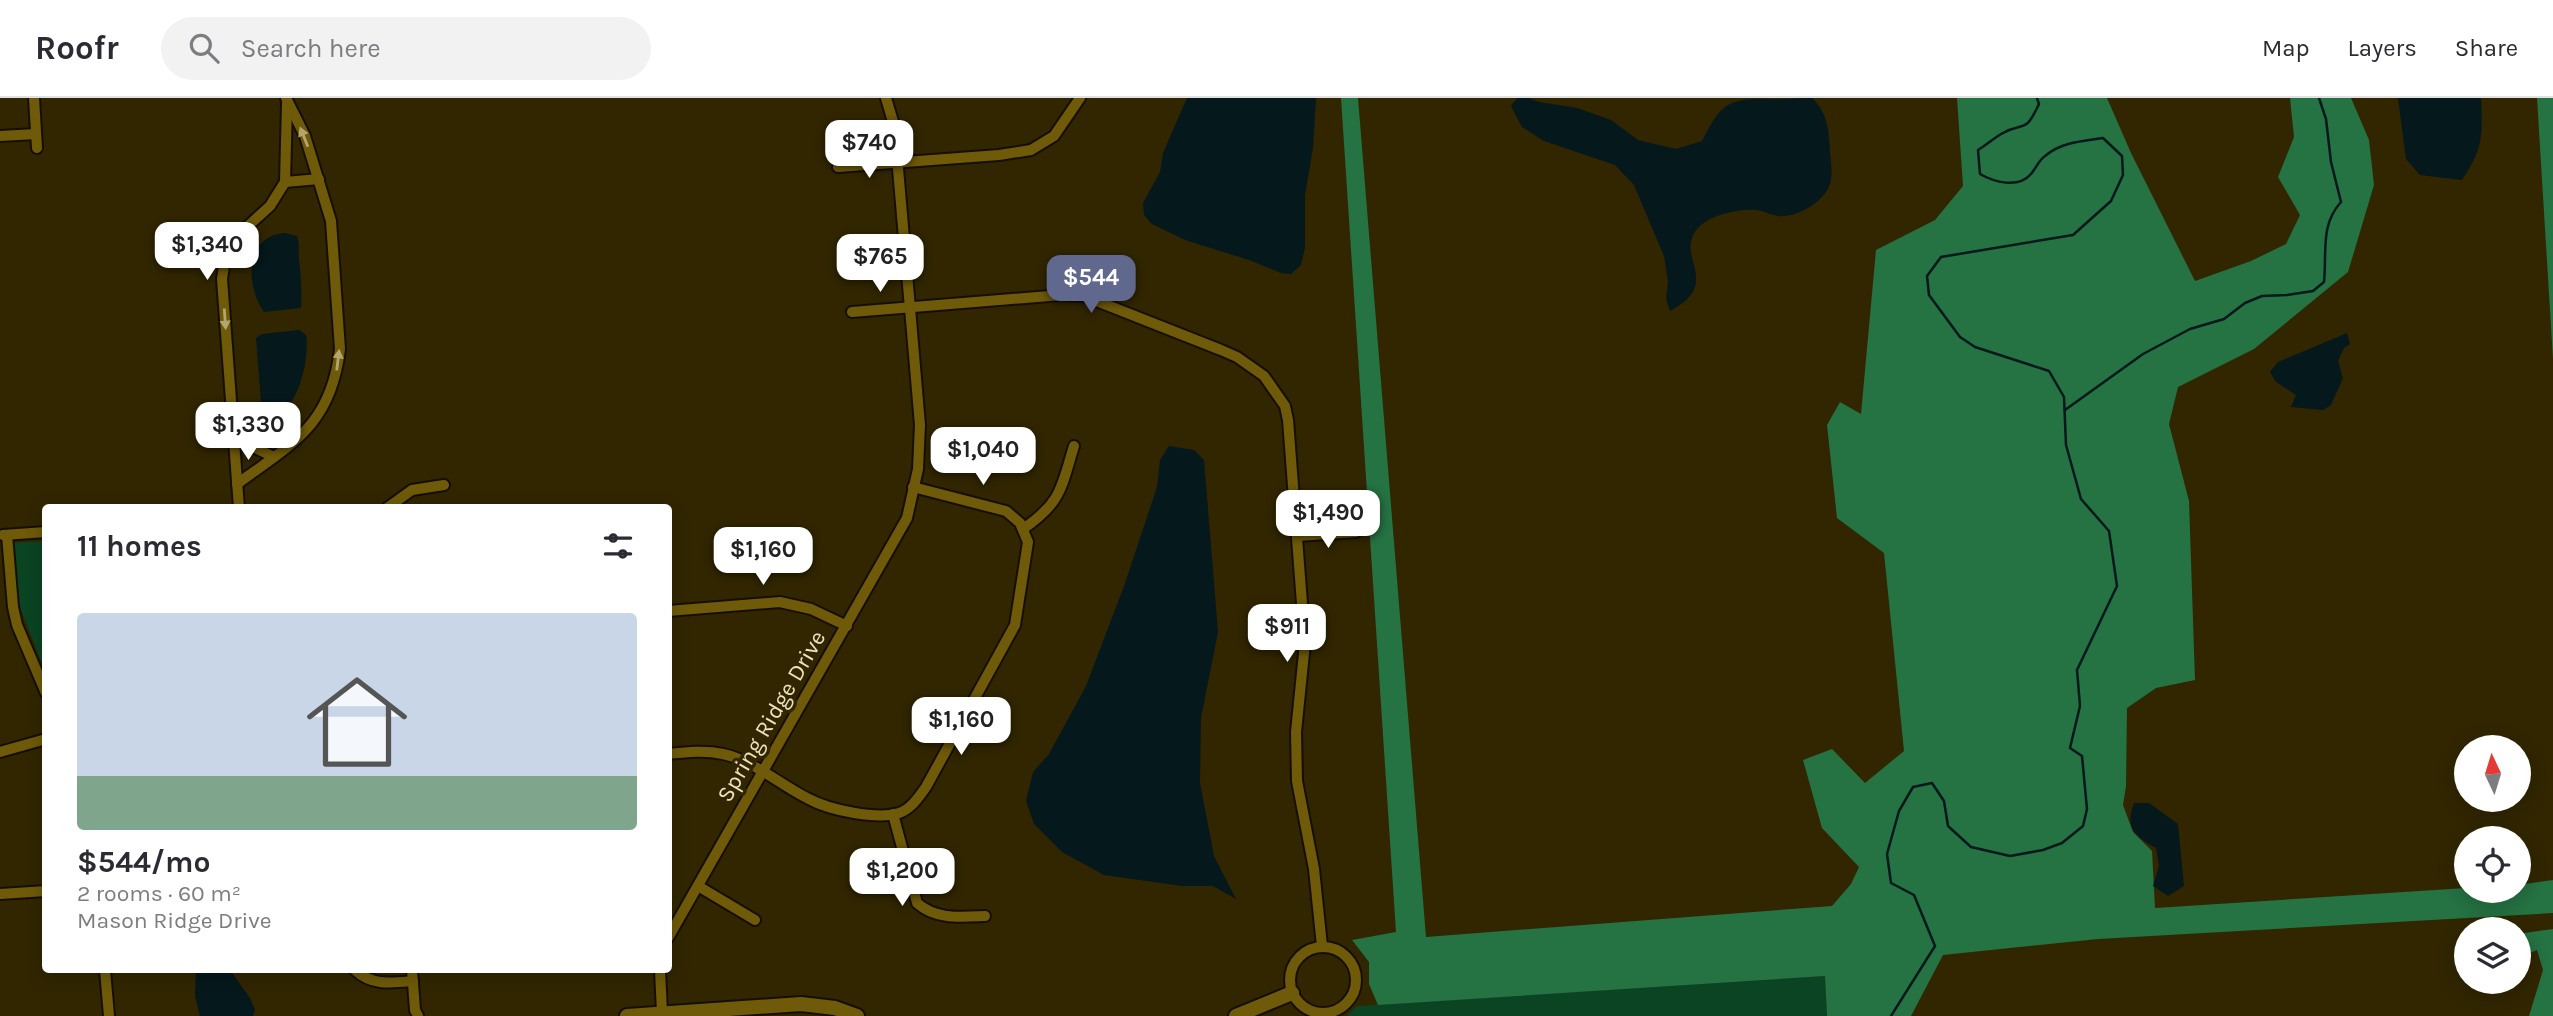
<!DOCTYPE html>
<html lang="en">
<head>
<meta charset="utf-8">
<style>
  body { margin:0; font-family:Karla,sans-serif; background:#f2f2f3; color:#2b2b33; height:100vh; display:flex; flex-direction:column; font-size:26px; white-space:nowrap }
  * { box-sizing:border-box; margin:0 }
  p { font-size:23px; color:#7c7c81 }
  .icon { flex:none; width:38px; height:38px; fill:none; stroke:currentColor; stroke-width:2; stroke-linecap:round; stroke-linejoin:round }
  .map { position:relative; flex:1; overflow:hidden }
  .panel { position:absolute; left:42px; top:406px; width:630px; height:469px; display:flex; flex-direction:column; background:#fff; border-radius:7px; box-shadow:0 4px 18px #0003 }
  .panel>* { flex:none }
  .needle { width:46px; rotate:356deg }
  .controls { position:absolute; left:2454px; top:637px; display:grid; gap:14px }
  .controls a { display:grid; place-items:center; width:77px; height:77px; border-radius:50%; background:#fff; box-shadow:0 4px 18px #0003; font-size:35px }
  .price { position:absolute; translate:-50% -60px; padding:0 16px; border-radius:14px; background:#fff; color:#222; font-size:23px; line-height:46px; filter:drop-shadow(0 2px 4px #0008) }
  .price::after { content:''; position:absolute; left:50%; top:42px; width:21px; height:16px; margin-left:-10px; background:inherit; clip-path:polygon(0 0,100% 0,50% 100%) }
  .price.active { background:#60688e; color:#fff }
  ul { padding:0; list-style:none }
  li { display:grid; align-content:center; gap:14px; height:371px; padding:0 35px }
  li span { display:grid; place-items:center; height:217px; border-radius:7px; color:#555 }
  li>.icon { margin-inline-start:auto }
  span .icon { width:126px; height:126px; fill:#fffc; stroke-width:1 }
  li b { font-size:30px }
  h2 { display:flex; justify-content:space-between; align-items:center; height:84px; padding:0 35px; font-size:30px }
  header { display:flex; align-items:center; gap:42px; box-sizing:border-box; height:98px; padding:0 35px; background:#fff; border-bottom:2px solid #e1e1e2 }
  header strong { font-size:33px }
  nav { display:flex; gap:38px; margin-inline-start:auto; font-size:24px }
  .search { width:490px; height:63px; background:#f2f2f3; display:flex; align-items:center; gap:18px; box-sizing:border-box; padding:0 24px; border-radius:38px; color:#7c7c81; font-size:26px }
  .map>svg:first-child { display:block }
  .green { fill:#0a4423 }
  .forest { fill:#257243 }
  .water { fill:#05181c }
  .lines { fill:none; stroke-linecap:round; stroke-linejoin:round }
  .stream { stroke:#05181c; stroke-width:2.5 }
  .minor-casing { stroke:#160f00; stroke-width:14 }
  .tertiary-casing { stroke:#160f00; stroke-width:18 }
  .minor { stroke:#6f5a09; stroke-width:10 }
  .tertiary { stroke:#6f5a09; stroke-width:14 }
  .oneway { fill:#b4a56d }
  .labels { text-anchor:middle; stroke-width:7; stroke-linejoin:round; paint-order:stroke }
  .street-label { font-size:23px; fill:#ede2bf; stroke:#312600 }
</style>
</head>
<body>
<header>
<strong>Roofr</strong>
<div class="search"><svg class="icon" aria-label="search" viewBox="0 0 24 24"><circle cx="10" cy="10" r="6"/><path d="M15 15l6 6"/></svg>Search here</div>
<nav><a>Map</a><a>Layers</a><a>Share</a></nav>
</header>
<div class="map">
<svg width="2553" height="918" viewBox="0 0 2553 918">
  <rect width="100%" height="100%" fill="#312600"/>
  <g class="green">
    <path d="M45 443 46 561 41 563 20 509 13 445Z"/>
    <path d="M1825 878 1827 918H1347L1357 908Z"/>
  </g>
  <g class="forest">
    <path d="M1341 0H1358L1426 839 1832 808 1851 786 1859 769 1822 730 1803 662 1832 651 1865 685 1904 653 1884 455 1837 420 1827 327 1840 304 1861 316 1876 152 1935 122 1963 88 1957 0H2107L2131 55 2195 183 2251 163 2286 146 2300 117 2278 79 2294 39 2290 0H2351L2369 42 2374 87 2348 174 2254 251 2178 289 2169 326 2189 403 2195 582 2156 590 2127 610 2126 688 2123 707 2133 734 2152 753 2155 810 2466 790V793H2518V787L2553 782V815L2098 841 1943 857 1911 918H1827L1825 878 1378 907 1369 886V864L1352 842 1396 834Z"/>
    <path d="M2537 0H2553V261Z"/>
    <path d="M2553 831V918H2529L2543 872 2537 852 2518 860V836Z"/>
  </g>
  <g class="water">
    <path d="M1187 0H1316L1313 50 1305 97V150L1301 167 1291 176 1281 175 1249 162 1185 142 1152 126 1144 117 1143 105 1160 74 1163 55Z"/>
    <path d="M1517 0H1529L1539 4 1577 10 1611 22 1638 42 1676 51 1702 43C1719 11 1724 0 1763 1 1778 2 1796 0 1812 0 1828 15 1829 33 1830 54 1831 64 1833 76 1830 86 1824 104 1797 120 1778 118 1771 117 1764 113 1757 112 1740 110 1708 117 1697 131 1674 160 1724 184 1670 213L1666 201 1668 183 1664 158 1634 87 1615 67 1544 43 1522 29 1511 8Z"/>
    <path d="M2398 0H2481C2483 38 2483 50 2462 82L2420 77 2406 61Z"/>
    <path d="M285 135 297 138C300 146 298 153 299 162 301 178 302 193 301 210L264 214C246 188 243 138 285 135Z"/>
    <path d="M299 232 306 237C310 259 298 321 267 317L261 305 256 240 262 236Z"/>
    <path d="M2347 235 2350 246 2344 250 2338 263 2343 280 2331 307 2323 312 2291 309 2296 297 2276 284 2270 274 2278 264Z"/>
    <path d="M1169 348 1194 352 1204 362 1218 534 1201 620 1200 685 1214 758 1236 801 1213 788H1182L1104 777 1062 754 1034 726 1026 703 1033 674 1049 656 1086 588 1124 488 1157 389 1160 362Z"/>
    <path d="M2134 705H2149L2178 726 2184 788 2168 798 2153 788 2159 768 2156 750C2136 739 2124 730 2134 705Z"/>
    <path d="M196 872H230L250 900 255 912 253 918H200L195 898Z"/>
  </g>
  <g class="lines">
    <g class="stream">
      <path d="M2065 312 2143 256 2190 231 2224 221 2245 205 2262 198 2287 197 2313 193 2324 184C2327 154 2320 127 2341 104L2331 64 2326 21 2319 0"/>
      <path d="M1891 918 1935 848 1914 797 1891 785 1887 756 1899 713 1913 689 1932 685 1944 703 1948 728 1971 749 2010 758 2043 752 2062 745 2083 728 2087 711 2082 658 2070 650 2080 608 2077 572 2117 488 2109 433 2081 401 2066 347 2064 299 2049 273 1975 249 1960 239 1929 197 1927 178 1941 159 2073 137 2111 103 2123 77 2122 58 2103 40C2083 43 2061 44 2045 58 2039 62 2036 70 2031 76 2018 91 1994 84 1980 76L1978 52C1986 47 1993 41 2001 36 2025 22 2024 38 2039 6L2037 0"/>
    </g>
    <defs>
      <g id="minor">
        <path d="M34 0 37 50"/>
        <path d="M0 38 36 36"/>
        <path d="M838 69 999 57 1031 52 1054 38 1080 0"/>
        <path d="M285 84 319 81"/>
        <path d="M852 214 1062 197 1084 198 1221 252 1237 259 1264 278 1285 308 1288 322 1305 545 1296 634 1297 683 1314 771 1322 848"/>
        <path d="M234 340 274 359"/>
        <path d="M237 386C293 345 331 327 340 251L331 123 305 38 286 0"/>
        <path d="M239 410 222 181 225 161 237 138 270 108 285 84 287 6"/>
        <path d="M387 410 412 392 444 387"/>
        <path d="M1023 431C1062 404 1061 390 1074 348"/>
        <path d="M3 437 46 434"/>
        <path d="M7 437 13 509 17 527 46 595"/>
        <path d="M1297 438 1356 434"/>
        <path d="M668 513 780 504 811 511 847 528"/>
        <path d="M0 654 46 641"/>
        <path d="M668 656C687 654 705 652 723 656 755 663 780 687 809 701 829 712 877 722 899 715 911 711 919 699 926 689L1015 527 1028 444 1020 425 1006 413 913 389"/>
        <path d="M893 716 917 805C936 822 961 819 985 818"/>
        <path d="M698 788 755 822"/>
        <path d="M0 796 46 793"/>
        <path d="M668 840 907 420 918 371 920 327 896 47 894 27 886 0"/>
        <circle cx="1323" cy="882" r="33"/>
        <path d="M105 872 109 918"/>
        <path d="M355 872C372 888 391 885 413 883"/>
        <path d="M412 872 415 912 418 918"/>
        <path d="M660 872 662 915"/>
      </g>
      <g id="tertiary">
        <path d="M627 918 801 906 835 910 857 918"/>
        <path d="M1236 918 1292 895"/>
      </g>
    </defs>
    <use href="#minor" class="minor-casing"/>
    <use href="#tertiary" class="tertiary-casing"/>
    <use href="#minor" class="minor"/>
    <use href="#tertiary" class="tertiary"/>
  </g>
  <defs><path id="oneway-solid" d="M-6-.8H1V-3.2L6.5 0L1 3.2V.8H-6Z" transform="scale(1.75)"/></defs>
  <g class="oneway">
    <use href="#oneway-solid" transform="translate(304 39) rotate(-112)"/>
    <use href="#oneway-solid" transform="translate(225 221) rotate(86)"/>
    <use href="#oneway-solid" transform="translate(338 262) rotate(-83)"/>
  </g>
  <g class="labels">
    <g class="street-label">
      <text transform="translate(771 618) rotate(-60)" y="8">Spring Ridge Drive</text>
    </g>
  </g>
</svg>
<div class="controls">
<a><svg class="needle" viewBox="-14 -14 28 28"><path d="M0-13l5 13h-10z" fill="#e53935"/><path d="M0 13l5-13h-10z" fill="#7c7c81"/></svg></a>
<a><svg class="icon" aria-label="locate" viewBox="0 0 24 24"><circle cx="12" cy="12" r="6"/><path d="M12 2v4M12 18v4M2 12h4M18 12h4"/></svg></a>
<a><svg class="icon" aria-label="layers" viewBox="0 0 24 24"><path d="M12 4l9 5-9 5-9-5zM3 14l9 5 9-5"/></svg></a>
</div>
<b class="price" style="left:869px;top:82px">$740</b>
<b class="price" style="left:207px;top:184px">$1,340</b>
<b class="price" style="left:880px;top:196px">$765</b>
<b class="price active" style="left:1091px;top:217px">$544</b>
<b class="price" style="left:248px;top:364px">$1,330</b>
<b class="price" style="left:983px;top:389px">$1,040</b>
<b class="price" style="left:1328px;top:452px">$1,490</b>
<b class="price" style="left:763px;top:489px">$1,160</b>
<b class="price" style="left:1287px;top:566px">$911</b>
<b class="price" style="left:961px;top:659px">$1,160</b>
<b class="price" style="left:902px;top:810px">$1,200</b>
<section class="panel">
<h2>11 homes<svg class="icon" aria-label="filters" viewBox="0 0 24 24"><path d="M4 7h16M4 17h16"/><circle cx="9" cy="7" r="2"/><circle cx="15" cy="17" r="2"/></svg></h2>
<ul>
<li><span style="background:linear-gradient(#c9d6e8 75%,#7fa58c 0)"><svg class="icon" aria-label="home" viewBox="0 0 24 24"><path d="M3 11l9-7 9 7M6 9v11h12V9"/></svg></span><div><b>$544/mo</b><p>2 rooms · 60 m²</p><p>Mason Ridge Drive</p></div></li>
</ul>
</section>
</div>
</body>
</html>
